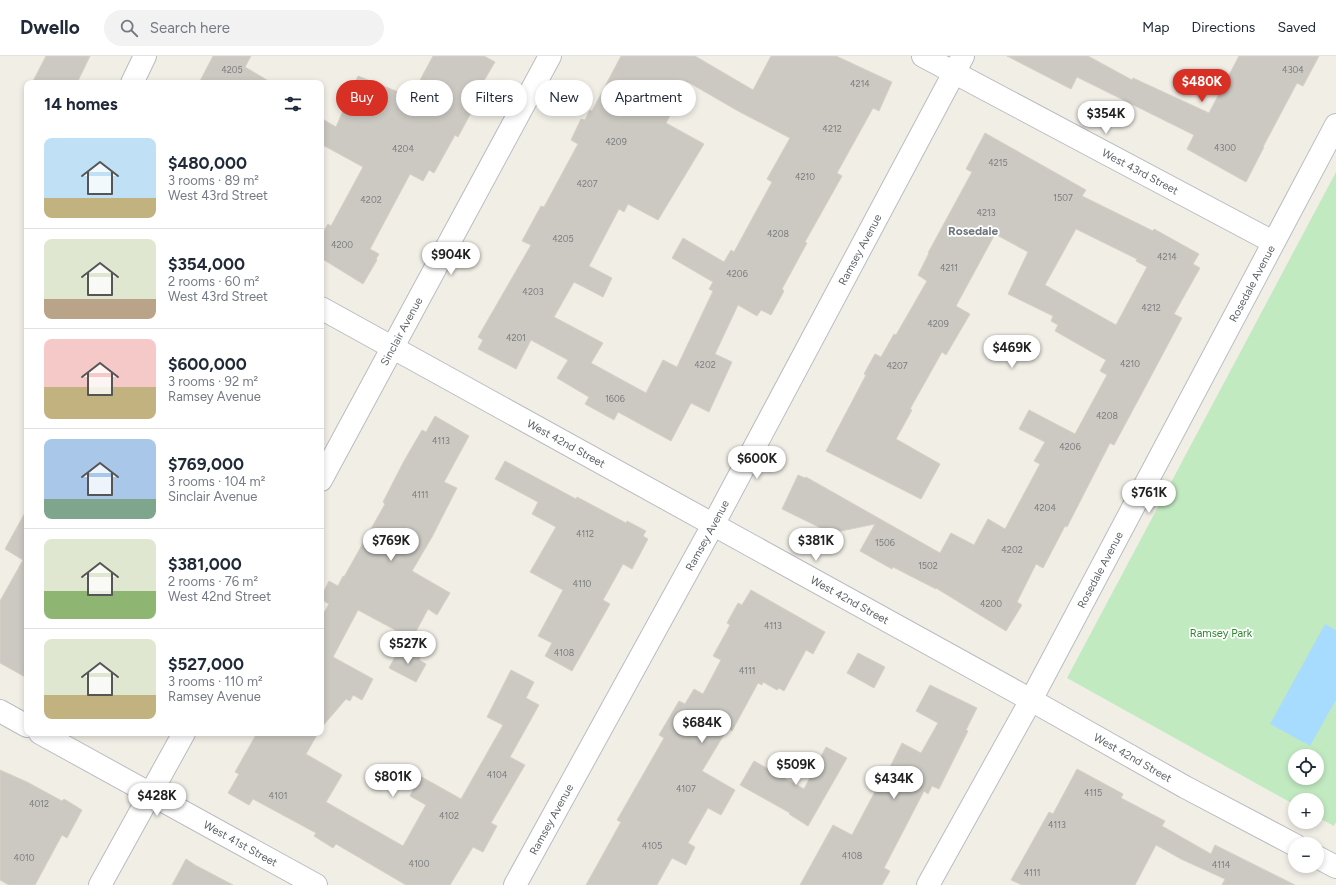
<!DOCTYPE html>
<html lang="en">
<head>
<meta charset="utf-8">
<style>
  body { margin:0; font-family:Figtree,sans-serif; background:#f2f2f3; color:#1f2937; height:100vh; display:flex; flex-direction:column; font-size:15px; white-space:nowrap }
  * { box-sizing:border-box; margin:0 }
  p { font-size:13px; color:#747a83 }
  .icon { flex:none; width:22px; height:22px; fill:none; stroke:currentColor; stroke-width:2; stroke-linecap:round; stroke-linejoin:round }
  .map { position:relative; flex:1; overflow:hidden }
  .sheet { position:absolute; left:24px; top:24px; width:300px; height:656px; display:flex; flex-direction:column; background:#fff; border-radius:8px; box-shadow:0 2px 6px #0003 }
  .sheet>* { flex:none }
  .banner { position:absolute; left:336px; top:24px; width:380px; height:36px; display:flex; gap:8px }
  .tools { position:absolute; left:1288px; top:693px; display:grid; gap:8px }
  .tools a { display:grid; place-items:center; width:36px; height:36px; border-radius:50%; background:#fff; box-shadow:0 2px 6px #0003; font-size:20px }
  .price { position:absolute; translate:-50% -34px; padding:0 9px; border-radius:14px; background:#fff; color:#222; font-size:13px; line-height:26px; filter:drop-shadow(0 1px 2px #0008) }
  .price::after { content:''; position:absolute; left:50%; top:24px; width:12px; height:9px; margin-left:-6px; background:inherit; clip-path:polygon(0 0,100% 0,50% 100%) }
  .price.selected { background:#d93025; color:#fff }
  ul { padding:0; list-style:none }
  li { display:flex; align-items:center; gap:12px; height:100px; padding:0 20px }
  li+li { border-top:1px solid #e0e1e3 }
  li span { display:grid; place-items:center; flex:none; width:112px; height:80px; border-radius:8px; color:#555 }
  li>.icon { margin-inline-start:auto }
  span .icon { width:48px; height:48px; fill:#fffc; stroke-width:1 }
  li b { font-size:17px }
  h2 { display:flex; justify-content:space-between; align-items:center; height:48px; padding:0 20px; font-size:17px }
  .pill { padding:0 14px; border-radius:18px; background:#fff; box-shadow:0 2px 6px #0003; font-size:14px; line-height:36px }
  .pill.selected { background:#d93025; color:#fff }
  header { display:flex; align-items:center; gap:24px; box-sizing:border-box; height:56px; padding:0 20px; background:#fff; border-bottom:1px solid #e0e1e3 }
  header strong { font-size:19px }
  nav { display:flex; gap:22px; margin-inline-start:auto; font-size:14px }
  .search { width:280px; height:36px; background:#f2f2f3; display:flex; align-items:center; gap:10px; box-sizing:border-box; padding:0 14px; border-radius:22px; color:#747a83; font-size:15px }
  .map>svg:first-child { display:block }
  .green { fill:#c2eac1; fill-rule:evenodd }
  .water { fill:#a8dcff }
  .building { fill:#ccc9c3; stroke:#d7d0c4; fill-rule:evenodd }
  .lines { fill:none; stroke-linecap:round; stroke-linejoin:round }
  .minor-casing { stroke:#b9bcc1; stroke-width:24 }
  .minor { stroke:#fff; stroke-width:22 }
  .labels { text-anchor:middle; stroke-width:3.5; stroke-linejoin:round; paint-order:stroke }
  .number-label { font-size:9px; fill:#7a7c7f }
  .street-label { font-size:11px; fill:#5e6368; stroke:#fff }
  .park-label { font-size:11px; fill:#2e872f; stroke:#fff }
  .neighbourhood-label { font-size:12px; font-weight:bold; fill:#6e757a; stroke:#fff }
</style>
</head>
<body>
<header>
<strong>Dwello</strong>
<div class="search"><svg class="icon" aria-label="search" viewBox="0 0 24 24"><circle cx="10" cy="10" r="6"/><path d="M15 15l6 6"/></svg>Search here</div>
<nav><a>Map</a><a>Directions</a><a>Saved</a></nav>
</header>
<div class="map">
<svg width="1336" height="829" viewBox="0 0 1336 829">
  <rect width="100%" height="100%" fill="#f1eee6"/>
  <path class="green" d="M1336 116V766L1334 770 1317 761V744H1295V749L1067 622ZM1295 700H1317V722H1295Z"/>
  <path class="water" d="M1325 568 1336 574V644L1310 690 1270 668Z"/>
  <g class="building">
    <path d="M46 0H90L77 27H32Z"/>
    <path d="M213 0H251L245 11 272 27H199Z"/>
    <path d="M433 0H484L495 6 469 50 473 53 458 81 455 79 434 117 429 114 423 125 410 118 370 193 379 198 376 203 377 204 363 228 321 202V180L328 168 331 170 363 111 321 88V62L336 71 358 20 411 41Z"/>
    <path d="M621 0H695L753 34 771 0H836L892 26 879 55 873 52 837 117 842 120 805 186 807 187 782 233 784 235 771 259 761 254 757 260 738 249 715 298 732 306 709 356 691 347 671 385 618 356 614 364 585 348 589 341 557 322 568 304 531 284 516 313 478 293 483 284 478 281 531 189 522 185 541 150 544 151 578 88 571 84 581 63 585 64 590 54 592 55ZM688 26 738 55 790 82 767 123 772 126 734 196 731 194 724 206 683 182 672 202 713 226 709 233 713 235 677 311 663 304 646 337 591 307 603 287 554 261 574 226 603 241 612 222 589 210 619 153 624 156 628 148 658 164 704 88 666 67Z"/>
    <path d="M1007 0H1088L1132 24 1133 22 1209 57 1239 0H1319L1303 30 1297 27 1263 91H1264L1246 126 1187 93 1194 79 1077 21 1071 33Z"/>
    <path d="M985 77 1086 134 1082 140 1153 175 1154 173 1199 198 1193 208 1200 212 1174 258 1182 262 1142 337 1114 389 1110 387 1067 471 1065 470 1043 512 1036 508 1017 546 1022 549 1006 575 936 532V533L893 511 892 513 860 495 875 468 831 477 782 453 798 419 805 422 806 421 940 497 951 477 974 489 988 463 1005 473 1040 408 1034 405 1045 386 1019 373 1029 354 1075 378 1107 319 1100 315 1106 304 1055 275 1058 269 1051 265 1053 260 1008 238 1028 196 995 178 956 250 970 258 946 299 942 296 910 353 912 354 896 383 940 408 921 443 826 395 866 319 864 318 875 298 881 301 894 278 896 279 927 225 918 219 929 197H928L972 116 966 113ZM1076 173 1137 203 1136 205 1147 211 1116 269 1045 229Z"/>
    <path d="M435 360 469 380 444 426 457 432 432 481 412 515 450 537 437 559 428 553 412 583 358 554 333 601 373 623 362 644 353 639 350 645 346 643 321 672V562L329 548 321 543V541L329 525 338 530 343 520 344 521 385 448 383 446 404 405 422 374 426 376Z"/>
    <path d="M505 405 576 443 577 441 626 467 627 465 646 475 643 480 648 483 632 513 623 508 603 544 610 548 572 615 545 600 552 587 538 580 563 534 530 516 556 471 532 458 538 446 495 423Z"/>
    <path d="M27 453V622L0 607V545L23 504 5 493Z"/>
    <path d="M751 534 825 576 813 598 806 594 784 635 779 632 777 634 763 626 762 629 758 627 732 675 728 672 702 715 735 734 721 759 708 752 688 787 695 791 686 809 672 802 657 829H586L621 766 617 764 664 682 659 679 679 645 685 648 694 633 703 638 721 604 713 600 730 569 727 567 738 547 742 549Z"/>
    <path d="M400 592 420 602 419 604 426 608 416 626 389 612Z"/>
    <path d="M858 597 885 611 874 632 847 617Z"/>
    <path d="M511 614 534 626 526 642 539 649 510 701 525 709 491 767 497 770 483 796 473 791 450 829H406L336 788 333 792 314 780 316 777 253 743 249 749 228 737 239 718 235 716 257 677H318L306 698 342 719 326 746 403 790 426 749 410 740 420 720 461 743 503 669 487 661Z"/>
    <path d="M930 629 977 652 966 674 968 675 939 733 932 730 928 738 924 735 884 812 890 815 882 829H800L833 769 852 779 878 730 880 731 902 687 921 697 938 667 916 655Z"/>
    <path d="M826 691 847 702 808 770 789 758 790 757 740 729 754 705 804 733Z"/>
    <path d="M1077 713 1123 738 1121 742 1165 765 1162 770 1211 798 1215 789 1295 829H1222L1225 823 1181 803 1156 789 1135 829H1022L1011 824 1049 756 1053 758Z"/>
    <path d="M0 714 27 726 62 745 64 743 82 754 67 782 62 779 35 829H9L0 824Z"/>
    <path d="M186 803 195 809 233 829H172Z"/>
  </g>
  <g class="lines">
    <defs>
      <g id="minor">
        <path id="s1" d="M923 0 1273 186"/>
        <path d="M132 27 145 0"/>
        <path id="s2" d="M321 252 1031 644 1185 731 1295 789"/>
        <path id="s3" d="M321 424 550 0"/>
        <path d="M0 655 27 670"/>
        <path id="s4" d="M40 677 316 829"/>
        <path d="M1317 801 1336 811"/>
        <path d="M100 829 184 677"/>
        <path id="s5" d="M515 829 713 469 963 0"/>
        <path id="s6" d="M928 829 1031 644 1336 69"/>
      </g>
    </defs>
    <use href="#minor" class="minor-casing"/>
    <use href="#minor" class="minor"/>
  </g>
  <g class="labels">
    <g class="number-label">
      <text x="232" y="17">4205</text>
      <text x="1293" y="17">4304</text>
      <text x="860" y="31">4214</text>
      <text x="832" y="76">4212</text>
      <text x="616" y="89">4209</text>
      <text x="1225" y="95">4300</text>
      <text x="403" y="96">4204</text>
      <text x="998" y="110">4215</text>
      <text x="805" y="124">4210</text>
      <text x="587" y="131">4207</text>
      <text x="1063" y="145">1507</text>
      <text x="371" y="147">4202</text>
      <text x="986" y="160">4213</text>
      <text x="778" y="181">4208</text>
      <text x="563" y="186">4205</text>
      <text x="342" y="192">4200</text>
      <text x="1167" y="204">4214</text>
      <text x="949" y="215">4211</text>
      <text x="737" y="221">4206</text>
      <text x="533" y="239">4203</text>
      <text x="1151" y="255">4212</text>
      <text x="938" y="271">4209</text>
      <text x="516" y="285">4201</text>
      <text x="1130" y="311">4210</text>
      <text x="705" y="312">4202</text>
      <text x="897" y="313">4207</text>
      <text x="615" y="346">1606</text>
      <text x="1107" y="363">4208</text>
      <text x="441" y="388">4113</text>
      <text x="1070" y="394">4206</text>
      <text x="420" y="442">4111</text>
      <text x="1045" y="455">4204</text>
      <text x="585" y="481">4112</text>
      <text x="885" y="490">1506</text>
      <text x="1012" y="497">4202</text>
      <text x="928" y="513">1502</text>
      <text x="582" y="531">4110</text>
      <text x="991" y="551">4200</text>
      <text x="773" y="573">4113</text>
      <text x="564" y="600">4108</text>
      <text x="747" y="618">4111</text>
      <text x="497" y="722">4104</text>
      <text x="686" y="736">4107</text>
      <text x="1093" y="740">4115</text>
      <text x="278" y="743">4101</text>
      <text x="39" y="751">4012</text>
      <text x="449" y="763">4102</text>
      <text x="1057" y="772">4113</text>
      <text x="652" y="793">4105</text>
      <text x="852" y="803">4108</text>
      <text x="24" y="805">4010</text>
      <text x="419" y="811">4100</text>
      <text x="1221" y="812">4114</text>
      <text x="1032" y="820">4111</text>
    </g>
    <g class="street-label">
      <text dy="4" stroke="none"><textPath href="#s1" startOffset="246">West 43rd Street</textPath></text>
      <text dy="4" stroke="none"><textPath href="#s5" startOffset="723">Ramsey Avenue</textPath></text>
      <text dy="4" stroke="none"><textPath href="#s6" startOffset="683">Rosedale Avenue</textPath></text>
      <text dy="4" stroke="none"><textPath href="#s3" startOffset="169">Sinclair Avenue</textPath></text>
      <text dy="4" stroke="none"><textPath href="#s2" startOffset="280">West 42nd Street</textPath></text>
      <text dy="4" stroke="none"><textPath href="#s5" startOffset="399">Ramsey Avenue</textPath></text>
      <text dy="4" stroke="none"><textPath href="#s6" startOffset="359">Rosedale Avenue</textPath></text>
      <text dy="4" stroke="none"><textPath href="#s2" startOffset="604">West 42nd Street</textPath></text>
      <text dy="4" stroke="none"><textPath href="#s2" startOffset="928">West 42nd Street</textPath></text>
      <text dy="4" stroke="none"><textPath href="#s5" startOffset="75">Ramsey Avenue</textPath></text>
      <text dy="4" stroke="none"><textPath href="#s4" startOffset="229">West 41st Street</textPath></text>
    </g>
    <g class="park-label">
      <text x="1221" y="581">Ramsey Park</text>
    </g>
    <g class="neighbourhood-label">
      <text x="973" y="179">Rosedale</text>
    </g>
  </g>
</svg>
<div class="tools">
<a><svg class="icon" aria-label="locate" viewBox="0 0 24 24"><circle cx="12" cy="12" r="6"/><path d="M12 2v4M12 18v4M2 12h4M18 12h4"/></svg></a>
<a>+</a>
<a>−</a>
</div>
<b class="price selected" style="left:1202px;top:47px">$480K</b>
<b class="price" style="left:1106px;top:79px">$354K</b>
<b class="price" style="left:451px;top:220px">$904K</b>
<b class="price" style="left:1012px;top:313px">$469K</b>
<b class="price" style="left:757px;top:424px">$600K</b>
<b class="price" style="left:1149px;top:458px">$761K</b>
<b class="price" style="left:391px;top:506px">$769K</b>
<b class="price" style="left:816px;top:506px">$381K</b>
<b class="price" style="left:408px;top:609px">$527K</b>
<b class="price" style="left:702px;top:688px">$684K</b>
<b class="price" style="left:796px;top:730px">$509K</b>
<b class="price" style="left:393px;top:742px">$801K</b>
<b class="price" style="left:894px;top:744px">$434K</b>
<b class="price" style="left:157px;top:761px">$428K</b>
<div class="banner">
<a class="pill selected">Buy</a>
<a class="pill">Rent</a>
<a class="pill">Filters</a>
<a class="pill">New</a>
<a class="pill">Apartment</a>
</div>
<section class="sheet">
<h2>14 homes<svg class="icon" aria-label="filters" viewBox="0 0 24 24"><path d="M4 7h16M4 17h16"/><circle cx="9" cy="7" r="2"/><circle cx="15" cy="17" r="2"/></svg></h2>
<ul>
<li><span style="background:linear-gradient(#bfe0f5 75%,#c2b280 0)"><svg class="icon" aria-label="home" viewBox="0 0 24 24"><path d="M3 11l9-7 9 7M6 9v11h12V9"/></svg></span><div><b>$480,000</b><p>3 rooms · 89 m²</p><p>West 43rd Street</p></div></li>
<li><span style="background:linear-gradient(#dfe7d0 75%,#b9a48a 0)"><svg class="icon" aria-label="home" viewBox="0 0 24 24"><path d="M3 11l9-7 9 7M6 9v11h12V9"/></svg></span><div><b>$354,000</b><p>2 rooms · 60 m²</p><p>West 43rd Street</p></div></li>
<li><span style="background:linear-gradient(#f6c9c9 60%,#c2b280 0)"><svg class="icon" aria-label="home" viewBox="0 0 24 24"><path d="M3 11l9-7 9 7M6 9v11h12V9"/></svg></span><div><b>$600,000</b><p>3 rooms · 92 m²</p><p>Ramsey Avenue</p></div></li>
<li><span style="background:linear-gradient(#a9c7e8 75%,#7fa58c 0)"><svg class="icon" aria-label="home" viewBox="0 0 24 24"><path d="M3 11l9-7 9 7M6 9v11h12V9"/></svg></span><div><b>$769,000</b><p>3 rooms · 104 m²</p><p>Sinclair Avenue</p></div></li>
<li><span style="background:linear-gradient(#dfe7d0 65%,#8fb573 0)"><svg class="icon" aria-label="home" viewBox="0 0 24 24"><path d="M3 11l9-7 9 7M6 9v11h12V9"/></svg></span><div><b>$381,000</b><p>2 rooms · 76 m²</p><p>West 42nd Street</p></div></li>
<li><span style="background:linear-gradient(#dfe7d0 70%,#c2b280 0)"><svg class="icon" aria-label="home" viewBox="0 0 24 24"><path d="M3 11l9-7 9 7M6 9v11h12V9"/></svg></span><div><b>$527,000</b><p>3 rooms · 110 m²</p><p>Ramsey Avenue</p></div></li>
</ul>
</section>
</div>
</body>
</html>
